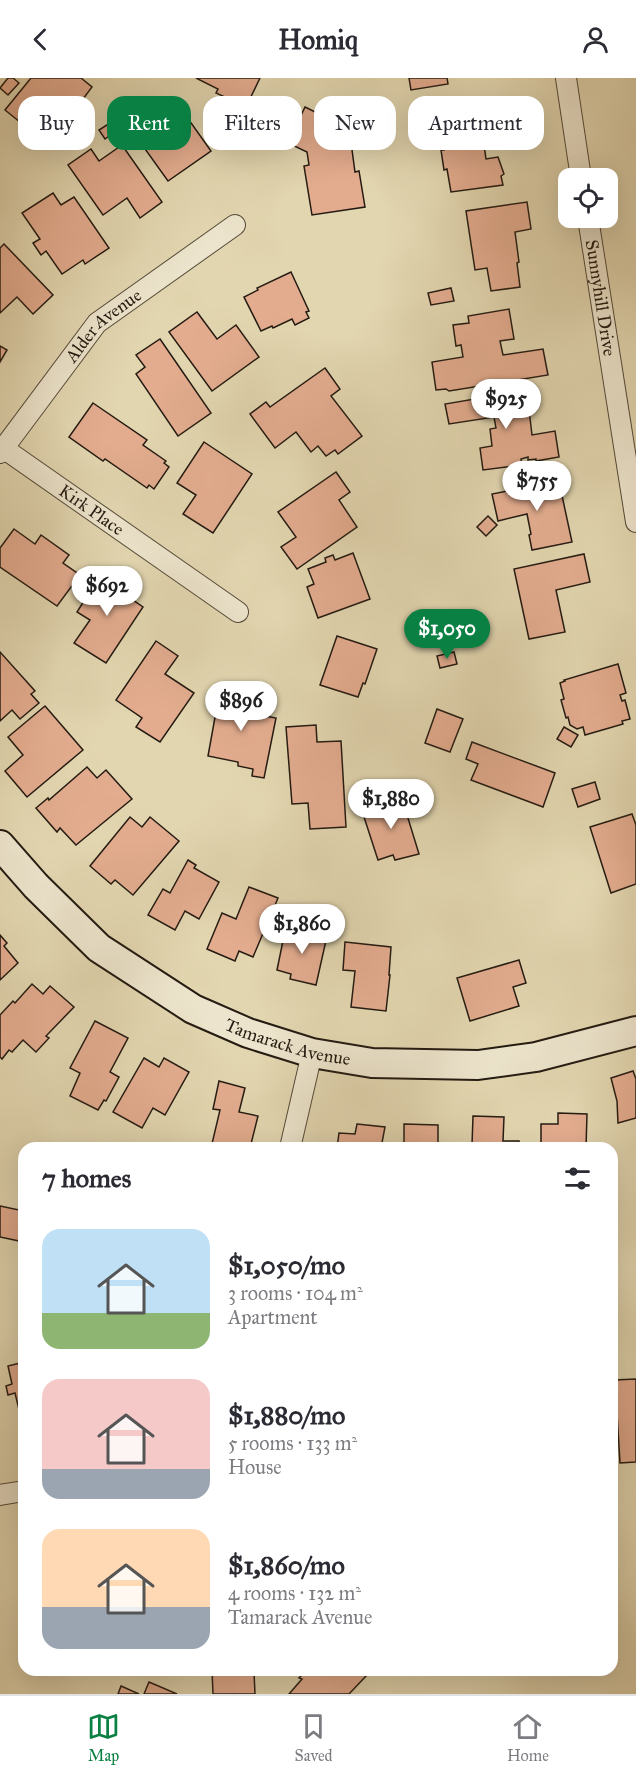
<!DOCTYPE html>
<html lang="en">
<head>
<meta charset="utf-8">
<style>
  body { margin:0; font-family:"IM FELL Great Primer",serif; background:#f7f7f7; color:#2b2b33; height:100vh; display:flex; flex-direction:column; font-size:22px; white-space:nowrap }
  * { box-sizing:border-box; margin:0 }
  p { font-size:20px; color:#7c7c81 }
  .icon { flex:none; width:33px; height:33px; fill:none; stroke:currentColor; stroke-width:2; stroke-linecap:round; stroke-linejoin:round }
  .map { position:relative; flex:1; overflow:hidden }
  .side { position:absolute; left:18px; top:1064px; width:600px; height:534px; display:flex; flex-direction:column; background:#fff; border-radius:18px; box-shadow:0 6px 24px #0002 }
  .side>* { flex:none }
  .guide { position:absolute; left:18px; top:18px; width:600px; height:54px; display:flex; gap:12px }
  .tools { position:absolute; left:558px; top:90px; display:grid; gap:12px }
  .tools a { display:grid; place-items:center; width:60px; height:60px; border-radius:12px; background:#fff; box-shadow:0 6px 24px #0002; font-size:30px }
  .price { position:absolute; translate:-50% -51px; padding:0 14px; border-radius:21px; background:#fff; color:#222; font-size:20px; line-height:39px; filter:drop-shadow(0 2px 3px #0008) }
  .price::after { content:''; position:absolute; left:50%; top:36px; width:18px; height:14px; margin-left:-9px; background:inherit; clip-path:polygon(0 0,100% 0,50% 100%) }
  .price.selected { background:#0b8043; color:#fff }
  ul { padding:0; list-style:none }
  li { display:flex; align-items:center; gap:18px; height:150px; padding:0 24px }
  li span { display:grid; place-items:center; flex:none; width:168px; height:120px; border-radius:18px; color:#555 }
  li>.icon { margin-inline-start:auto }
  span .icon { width:72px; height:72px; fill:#fffc; stroke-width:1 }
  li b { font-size:26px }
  h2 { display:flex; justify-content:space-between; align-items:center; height:72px; padding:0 24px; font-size:26px }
  .pill { padding:0 21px; border-radius:18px; background:#fff; box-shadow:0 6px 24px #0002; font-size:21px; line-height:54px }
  .pill.selected { background:#0b8043; color:#fff }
  header { display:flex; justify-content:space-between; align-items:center; height:78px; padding:0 24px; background:#fff; font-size:27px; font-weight:800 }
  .tab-bar { display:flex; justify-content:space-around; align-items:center; height:84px; border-top:2px solid #e1e1e2; background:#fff; font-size:16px; color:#7c7c81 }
  .tab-bar a { display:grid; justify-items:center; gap:3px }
  .tab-bar .selected { color:#0b8043 }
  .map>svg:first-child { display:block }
  .building { fill:#e3ac8f; stroke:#241b12; stroke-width:1.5 }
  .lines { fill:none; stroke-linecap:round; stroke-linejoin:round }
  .minor-casing { stroke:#544a3a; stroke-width:22 }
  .secondary-casing { stroke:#241b12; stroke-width:32 }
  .minor { stroke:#ece4cc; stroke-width:20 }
  .secondary { stroke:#ece4cc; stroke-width:28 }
  .labels { text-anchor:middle; stroke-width:4.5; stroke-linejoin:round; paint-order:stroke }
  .street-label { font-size:18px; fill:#241b12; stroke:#ece4cc }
</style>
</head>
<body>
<header><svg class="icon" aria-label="back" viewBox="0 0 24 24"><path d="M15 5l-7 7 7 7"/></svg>Homiq<svg class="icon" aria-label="person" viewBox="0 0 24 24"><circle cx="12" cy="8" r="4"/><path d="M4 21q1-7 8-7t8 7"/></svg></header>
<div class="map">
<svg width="636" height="1616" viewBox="0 0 636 1616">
  <rect width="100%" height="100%" fill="#e2d6b0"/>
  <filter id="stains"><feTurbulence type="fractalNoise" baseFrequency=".00333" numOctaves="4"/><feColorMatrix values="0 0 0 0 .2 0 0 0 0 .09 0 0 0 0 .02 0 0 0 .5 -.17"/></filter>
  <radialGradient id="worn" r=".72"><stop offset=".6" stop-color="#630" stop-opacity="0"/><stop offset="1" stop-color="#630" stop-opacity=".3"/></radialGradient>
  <g class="building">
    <path d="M8 0H13L19 5 8 17 0 10Z"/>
    <path d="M31 0H81L92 9 83 21 86 24 75 38 71 34 46 65 5 32Z"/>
    <path d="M196 0H260L246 29 216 15 218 11Z"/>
    <path d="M409 0H447L448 6 411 12Z"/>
    <path d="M157 21 165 33 177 25 211 73 168 103 125 43Z"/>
    <path d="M475 21 478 37H476L477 42H474L478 67H484L486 81 498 79 504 96 501 98 503 107 451 114 447 91 444 92 441 72H444L440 47 434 48 430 27Z"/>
    <path d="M227 26 241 33 233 49 219 41Z"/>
    <path d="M305 29 338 45 335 52 346 57H350L355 94 359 93 365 129 312 137 304 88 309 87 307 74 288 65Z"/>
    <path d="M113 43 119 51 105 61 99 52Z"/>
    <path d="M122 67 162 124 140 140 127 120 103 137 68 87 91 71 99 83Z"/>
    <path d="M53 115 61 127 74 119 109 170 85 186 83 182 62 196 46 173 41 177 33 165 40 161 22 135Z"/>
    <path d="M527 124 531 151 515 154 519 184 517 185 520 209 491 213 487 190 475 192 466 133Z"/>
    <path d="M4 166 53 217 33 236 17 219 0 235V170Z"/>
    <path d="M291 194 309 233 306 234 309 240 295 247 292 241 273 250 272 248 261 253 244 219 258 212 257 210Z"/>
    <path d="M451 210 454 223 431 227 428 215Z"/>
    <path d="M509 231 514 261 500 263 503 277 543 271 548 297 449 313 446 311 436 312 432 284 463 279 461 267 456 268 453 247 469 245 468 238Z"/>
    <path d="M197 234 217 261 236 247 259 279 212 313 169 254Z"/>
    <path d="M160 261 211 335 178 358 136 296 145 289 136 277Z"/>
    <path d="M0 268 7 272 0 284Z"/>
    <path d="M325 290 340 311 331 318 362 358 338 376 335 372 326 378 318 368 311 374 296 354 275 370 250 336 266 324 270 329Z"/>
    <path d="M527 315 532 357 555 353 559 379 536 383V381L528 382V379L521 381 522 387 483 392 480 370 492 368 490 351 496 350 494 339 449 346 445 326 498 317 499 319Z"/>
    <path d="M93 325 147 362 143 367 166 383 164 385 169 389 154 411 149 407 147 410 105 381 103 383 69 359Z"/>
    <path d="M204 364 252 396 213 455 183 436 196 417 177 405Z"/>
    <path d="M336 394 350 414 339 422 357 449 297 491 281 469 296 459 278 434Z"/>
    <path d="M558 399 572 464 532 472 529 457 531 456 527 436 498 443 492 416 518 411V408Z"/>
    <path d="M488 438 497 447 486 458 477 449Z"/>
    <path d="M14 451 35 466 41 457 69 477 63 485 80 497 57 528 0 489V470Z"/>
    <path d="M353 475 370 521 318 540 307 509 314 506 308 491 326 484 325 480 333 477 335 482Z"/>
    <path d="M584 476 590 504 556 512 565 554 529 561 514 491Z"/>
    <path d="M102 494 134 515 130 520 143 529 106 585 74 565 90 542 77 534Z"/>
    <path d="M337 558 377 571 365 606 363 605 358 619 320 607Z"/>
    <path d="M156 563 178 578 165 596 194 615 160 664 136 649 142 640 116 622Z"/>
    <path d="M0 574 35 613 31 616 39 625 20 641 12 632 0 643Z"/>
    <path d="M454 574 457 586 440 590 437 578Z"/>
    <path d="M618 586 626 615 620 617 622 623 625 622 630 641 622 643 623 646 585 657 583 649 577 651 570 647 568 639 566 640 561 622 564 621 560 605 565 603 564 602Z"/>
    <path d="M221 606 248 611 244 634 276 640 264 700 252 698 253 691 238 688V684L208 678Z"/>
    <path d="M45 628 83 672 27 719 5 693 23 677 8 659Z"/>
    <path d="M437 631 463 641 450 674 425 665Z"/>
    <path d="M316 647 317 664 341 663 346 749 310 751 308 725 292 726 286 649Z"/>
    <path d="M564 649 578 657 571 669 557 661Z"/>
    <path d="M472 664 555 695 543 729 471 702 478 686 466 681Z"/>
    <path d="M87 689 97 700 106 692 132 721 76 767 60 750 57 754 36 730 48 720 49 722Z"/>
    <path d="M595 704 600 721 578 729 572 711Z"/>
    <path d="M396 718 399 729 404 727 419 776 395 782 393 777 378 782 364 739 371 737 367 727Z"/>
    <path d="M632 736 636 747V806L611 815 590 749Z"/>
    <path d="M130 739 142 749 150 739 179 763 133 817 115 802 111 806 90 788Z"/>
    <path d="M188 782 196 787 194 790 219 804 199 841 185 833 175 852 148 837 163 811 170 815Z"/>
    <path d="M249 809 278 820 253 879 239 873 235 883 207 871 222 835 236 841Z"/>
    <path d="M286 848 327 858 316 907 290 901 291 896 277 892Z"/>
    <path d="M0 857 7 865 4 868 18 885 0 902Z"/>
    <path d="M345 864 391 869 389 897H390L386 933 351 929 355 893 343 892Z"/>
    <path d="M519 882 526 905 513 909 519 928 470 943 457 900Z"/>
    <path d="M32 906 43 916 50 908 74 929 46 958 49 960 36 974 23 962 12 974 9 972 2 981 0 979V937L13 923 15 925Z"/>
    <path d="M95 943 128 960 110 994 119 999 106 1023 104 1022 98 1032 70 1018 80 995 70 990Z"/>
    <path d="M144 980 159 989 164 980 189 994 165 1037 153 1030 142 1050 113 1034Z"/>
    <path d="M633 993 636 1001V1040L618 1045 617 1023 611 1000Z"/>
    <path d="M219 1003 245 1010 239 1034 258 1038 250 1070H211L220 1032 213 1031Z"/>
    <path d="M558 1035 587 1036 586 1070H541V1046H558Z"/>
    <path d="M473 1038 504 1039 503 1063H519V1070H480V1067H472Z"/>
    <path d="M357 1046 385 1049 381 1070H337L339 1055 355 1056Z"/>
    <path d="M404 1046 438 1047V1070H404Z"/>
    <path d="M0 1128 24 1133V1164L0 1159Z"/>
    <path d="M24 1284V1348H23L15 1315 8 1317 6 1308 12 1306 8 1288Z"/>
    <path d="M636 1301V1384L620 1385 615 1302Z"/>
    <path d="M212 1592H267V1594H254L255 1616H213Z"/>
    <path d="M306 1592H361L367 1597 349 1616H289L302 1601 299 1600Z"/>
    <path d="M149 1604 177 1616H144Z"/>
    <path d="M121 1608 139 1616H118Z"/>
  </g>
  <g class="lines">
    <defs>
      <g id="minor">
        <path d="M566 0 581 100"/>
        <path id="s1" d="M588 140 636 444"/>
        <path id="s2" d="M3 370 238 534"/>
        <path id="s3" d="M0 375 97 245 235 147"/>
        <path d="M290 1070 312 975"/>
        <path d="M0 1417 24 1413"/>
      </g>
      <g id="secondary">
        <path id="s4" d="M0 767 36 808 99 870 193 931 248 955 312 975 372 985 478 987 536 979 636 953"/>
      </g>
    </defs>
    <use href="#minor" class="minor-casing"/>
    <use href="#secondary" class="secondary-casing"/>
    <use href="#minor" class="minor"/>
    <use href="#secondary" class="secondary"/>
  </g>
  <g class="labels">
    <g class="street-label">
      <text dy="6" stroke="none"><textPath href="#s1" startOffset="81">Sunnyhill Drive</textPath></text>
      <text dy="6" stroke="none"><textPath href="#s3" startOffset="165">Alder Avenue</textPath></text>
      <text dy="6" stroke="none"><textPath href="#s2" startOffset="108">Kirk Place</textPath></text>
      <text dy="6" stroke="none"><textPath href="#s4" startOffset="356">Tamarack Avenue</textPath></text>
    </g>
  </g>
  <rect width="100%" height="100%" filter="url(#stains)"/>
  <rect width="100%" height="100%" fill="url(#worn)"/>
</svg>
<div class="tools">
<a><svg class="icon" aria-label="locate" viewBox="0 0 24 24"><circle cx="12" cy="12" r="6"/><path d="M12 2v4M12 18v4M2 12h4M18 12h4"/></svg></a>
</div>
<b class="price" style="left:506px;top:352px">$925</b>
<b class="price" style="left:537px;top:434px">$755</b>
<b class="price" style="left:107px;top:539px">$692</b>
<b class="price selected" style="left:447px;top:582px">$1,050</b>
<b class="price" style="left:241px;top:654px">$896</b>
<b class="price" style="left:391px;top:752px">$1,880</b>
<b class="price" style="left:302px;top:877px">$1,860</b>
<div class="guide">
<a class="pill">Buy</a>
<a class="pill selected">Rent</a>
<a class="pill">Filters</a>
<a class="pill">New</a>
<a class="pill">Apartment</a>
</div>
<section class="side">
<h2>7 homes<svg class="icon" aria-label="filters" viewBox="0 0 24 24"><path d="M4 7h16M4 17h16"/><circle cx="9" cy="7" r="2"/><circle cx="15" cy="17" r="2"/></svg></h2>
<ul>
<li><span style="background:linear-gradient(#bfe0f5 70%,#8fb573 0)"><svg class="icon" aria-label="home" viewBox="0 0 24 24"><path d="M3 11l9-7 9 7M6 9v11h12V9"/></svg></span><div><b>$1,050/mo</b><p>3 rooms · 104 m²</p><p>Apartment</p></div></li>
<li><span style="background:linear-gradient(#f6c9c9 75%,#9aa5b1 0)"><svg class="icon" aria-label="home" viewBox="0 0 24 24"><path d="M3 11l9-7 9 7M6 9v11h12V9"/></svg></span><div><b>$1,880/mo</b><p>5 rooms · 133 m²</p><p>House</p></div></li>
<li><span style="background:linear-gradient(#ffd9b3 65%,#9aa5b1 0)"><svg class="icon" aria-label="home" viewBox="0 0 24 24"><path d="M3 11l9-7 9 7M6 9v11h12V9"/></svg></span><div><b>$1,860/mo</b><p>4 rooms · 132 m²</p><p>Tamarack Avenue</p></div></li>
</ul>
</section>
</div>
<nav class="tab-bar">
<a class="selected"><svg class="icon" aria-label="map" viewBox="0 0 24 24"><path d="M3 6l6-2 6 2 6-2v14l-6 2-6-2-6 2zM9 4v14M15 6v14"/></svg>Map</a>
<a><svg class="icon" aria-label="saved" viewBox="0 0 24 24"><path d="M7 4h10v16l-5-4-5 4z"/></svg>Saved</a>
<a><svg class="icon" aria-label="home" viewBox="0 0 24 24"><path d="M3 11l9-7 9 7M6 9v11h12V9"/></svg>Home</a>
</nav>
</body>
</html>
